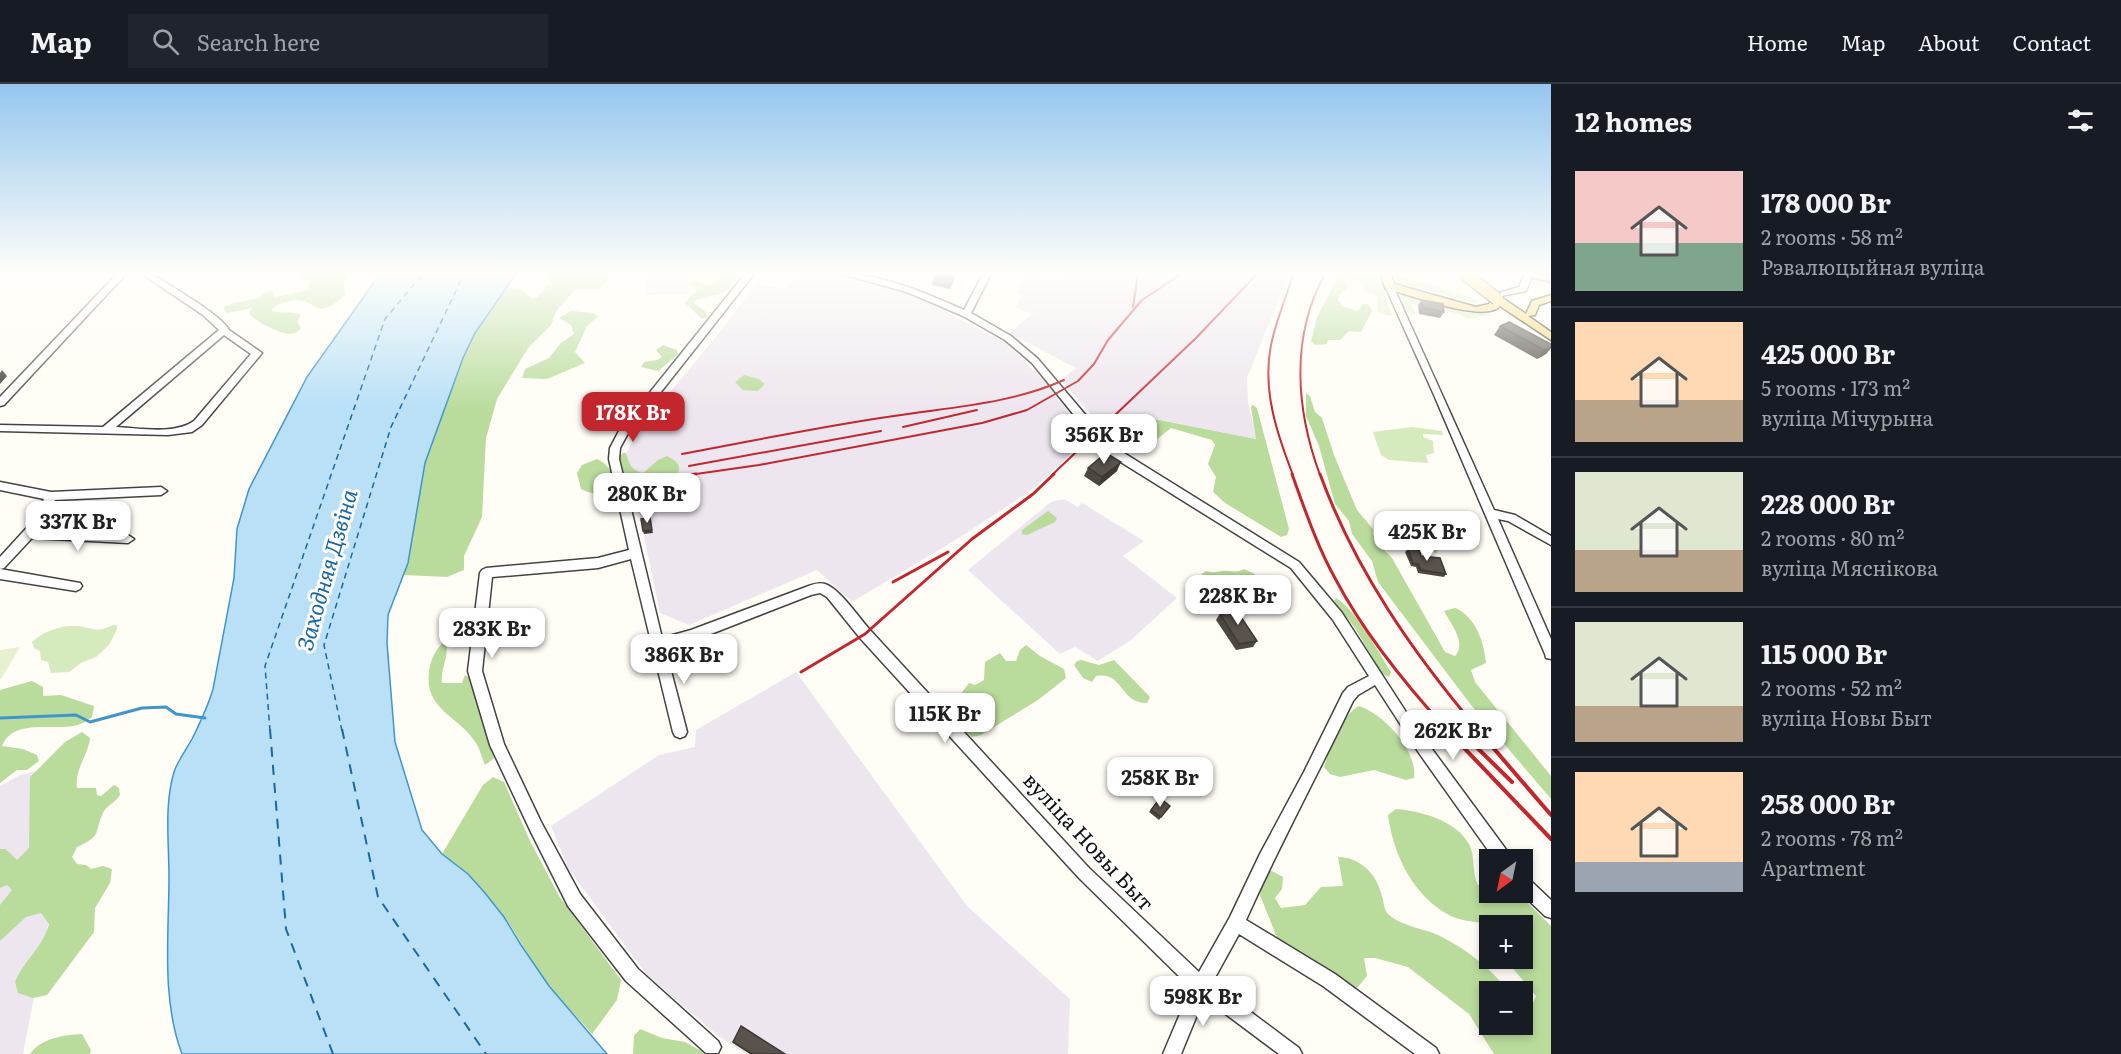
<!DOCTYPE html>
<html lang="en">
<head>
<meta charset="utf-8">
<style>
  body { margin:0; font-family:Literata,serif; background:#20242c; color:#f1f3f6; height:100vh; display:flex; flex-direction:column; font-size:22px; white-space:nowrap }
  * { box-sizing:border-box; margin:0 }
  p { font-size:20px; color:#9ea1a6 }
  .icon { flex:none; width:33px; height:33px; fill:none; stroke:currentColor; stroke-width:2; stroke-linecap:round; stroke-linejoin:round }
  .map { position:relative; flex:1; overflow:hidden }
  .panel { display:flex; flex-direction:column; background:#171b24; width:570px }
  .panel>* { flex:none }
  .needle { width:39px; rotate:213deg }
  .fabs { position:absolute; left:1479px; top:765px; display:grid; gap:12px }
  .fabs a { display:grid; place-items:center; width:54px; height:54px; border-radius:0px; background:#171b24; box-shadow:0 3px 9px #0003; font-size:30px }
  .price { position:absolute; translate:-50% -51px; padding:0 14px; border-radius:12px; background:#fff; color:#222; font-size:20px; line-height:39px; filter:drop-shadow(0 2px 3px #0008) }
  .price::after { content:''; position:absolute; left:50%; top:36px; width:18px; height:14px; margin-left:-9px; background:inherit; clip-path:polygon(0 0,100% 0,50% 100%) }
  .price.selected { background:#c4262e; color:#fff }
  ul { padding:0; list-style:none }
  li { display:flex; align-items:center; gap:18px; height:150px; padding:0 24px }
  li+li { border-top:2px solid #363941 }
  li span { display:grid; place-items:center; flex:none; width:168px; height:120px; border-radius:0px; color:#555 }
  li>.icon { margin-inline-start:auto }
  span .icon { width:72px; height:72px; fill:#fffc; stroke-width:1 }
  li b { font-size:26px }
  h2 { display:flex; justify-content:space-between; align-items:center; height:72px; padding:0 24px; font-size:26px }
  header { display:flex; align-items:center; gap:36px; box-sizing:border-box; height:84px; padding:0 30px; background:#171b24; border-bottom:2px solid #363941 }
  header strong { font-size:28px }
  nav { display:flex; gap:33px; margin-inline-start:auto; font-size:21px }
  .search { width:420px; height:54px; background:#20242c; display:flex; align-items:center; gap:15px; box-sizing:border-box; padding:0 21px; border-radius:0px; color:#9ea1a6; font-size:22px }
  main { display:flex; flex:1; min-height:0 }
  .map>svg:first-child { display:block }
  .industrial { fill:#eee6ef }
  .green { fill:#d5ebbd }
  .forest { fill:#b9dc9c }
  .pitch { fill:#e6f2cf }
  .water { fill:#b9e0f7; stroke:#3f96cf; stroke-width:1.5 }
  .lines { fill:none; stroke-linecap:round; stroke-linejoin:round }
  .stream { stroke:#3f96cf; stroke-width:3 }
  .ferry-far1 { stroke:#1768a6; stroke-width:1.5; stroke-dasharray:6 4.5; stroke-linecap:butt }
  .ferry { stroke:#1768a6; stroke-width:2; stroke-dasharray:10 8; stroke-linecap:butt }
  .minor-casing { stroke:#444; stroke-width:3 }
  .major-casing { stroke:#222; stroke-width:3 }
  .minor { fill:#fff; fill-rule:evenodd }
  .major { fill:#f9d66b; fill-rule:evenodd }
  .rail-far2 { stroke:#c4262e; stroke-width:2 }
  .rail-far1 { stroke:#c4262e; stroke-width:3 }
  .rail { stroke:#c4262e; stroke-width:4 }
  .major-bridge-casing { stroke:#222; stroke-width:14; stroke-linecap:butt }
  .major-bridge { stroke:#f9d66b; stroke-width:12 }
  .wall { fill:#4d4742 }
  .shaded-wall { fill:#3f3936 }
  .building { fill:#5a524d; stroke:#3f3936; stroke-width:1.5 }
  .labels { text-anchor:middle; stroke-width:6; stroke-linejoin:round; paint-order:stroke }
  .street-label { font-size:21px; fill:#111; stroke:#fff }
  .water-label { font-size:22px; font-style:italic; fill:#1768a6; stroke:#fff }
</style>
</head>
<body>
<header>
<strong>Map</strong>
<div class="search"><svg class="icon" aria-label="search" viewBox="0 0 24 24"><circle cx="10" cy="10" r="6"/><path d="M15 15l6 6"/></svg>Search here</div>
<nav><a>Home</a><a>Map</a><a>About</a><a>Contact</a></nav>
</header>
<main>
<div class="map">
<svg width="1551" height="970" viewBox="0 0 1551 970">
  <rect width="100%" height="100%" fill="#fffdf5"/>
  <g class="industrial">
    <path d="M644 190H687L689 210 647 211Z"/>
    <path d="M797 190H835L906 208 1005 258 1050 303 1084 349 1067 374 1029 408 954 457 852 518 817 486 689 541 660 529 637 419V406L626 370 637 348 716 253 756 200 786 205Z"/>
    <path d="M1026 190 1060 196 1066 190H1289L1247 294 1248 319 1257 355 1155 335 1121 359 1099 339 1061 296 1076 284 1009 249 1033 230 1016 224 1021 212 1017 208Z"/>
    <path d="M1064 415 1078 423 1082 419 1144 457 1123 472 1177 514 1131 556 1098 577 1075 563 1060 570 968 486 1051 418Z"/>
    <path d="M796 588 967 822 1070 915 1068 970H746L717 951 646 890 568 784 551 742 659 671 695 663 696 646Z"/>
    <path d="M49 684 73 711 23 970H0V702L20 691Z"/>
  </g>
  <g class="green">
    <path d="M1339 190H1377L1392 231 1390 232 1378 228 1377 212 1364 207 1365 199 1337 192Z"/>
    <path d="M1394 190 1471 213 1480 220 1402 200 1395 195Z"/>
    <path d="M1398 207 1479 229 1492 230 1468 235 1460 230 1412 220 1415 230C1403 227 1400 220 1395 209Z"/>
    <path d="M1412 343 1442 347 1443 351 1423 350V353L1433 357 1434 369 1426 371 1428 379 1389 376 1381 371 1373 348Z"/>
    <path d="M113 541H117V545L109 561 96 573 81 579 69 588 51 589 48 578 41 576 40 567 34 564 32 558C43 547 61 541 76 542 93 543 94 550 113 541Z"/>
  </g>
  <g class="forest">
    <path d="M298 190H350L343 201 345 211C339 216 332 223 325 224 316 226 314 221 307 218 294 213 281 218 271 226 280 231 291 226 301 231L297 238 301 244C298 248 294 250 288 250 279 249 254 237 249 229L252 224 227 229 224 226V223C234 218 243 218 254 215 261 214 264 208 272 206L275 213 307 206 310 198 299 193Z"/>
    <path d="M545 190H607L609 192 600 205H576L557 226 551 241 528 264 497 315 486 354 482 433 464 472V486L447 493 404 491 425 379 438 341 463 274 475 249 507 203 520 205 531 214H536L550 199V193Z"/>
    <path d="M720 190H739C725 215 719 207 695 217L694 219 707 229V234H701L685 219 697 206 691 199V195C702 196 715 211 720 190Z"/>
    <path d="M1338 193 1344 195 1348 203 1340 210 1338 216 1342 222 1358 227 1363 220H1368L1372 227 1361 248 1349 247 1340 256H1328L1327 260 1315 261 1311 257 1317 233Z"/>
    <path d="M571 227 594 229 598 232 587 242 575 268 585 279 547 295 522 294 525 285 549 274 561 259 574 250 571 241 559 234Z"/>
    <path d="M663 261 677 266 678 270 658 287 641 283 644 278 657 276 662 273 656 266Z"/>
    <path d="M744 291 759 295 765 300 758 307 743 306 735 298Z"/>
    <path d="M1306 309 1310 312 1315 328 1322 334 1334 371 1357 426 1373 445V451L1378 455 1421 457 1437 463V469L1383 458 1379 461 1392 474 1445 568 1455 572C1467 559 1451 540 1444 527L1455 524C1476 533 1484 558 1486 579L1471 586 1475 598 1551 692V715L1471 621 1378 498 1372 477 1352 450 1349 437 1335 420 1319 362 1306 332Z"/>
    <path d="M1253 321 1257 324 1289 445 1287 451 1281 453 1225 419 1213 408 1216 393 1208 380 1215 361 1212 356 1171 344C1155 356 1143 370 1122 363L1121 359 1154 335 1256 355 1251 323Z"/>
    <path d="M623 369H626C629 380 631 386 643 389L658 376 667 372C683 380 682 386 671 400 658 402 629 403 622 388 620 384 620 377 619 373Z"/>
    <path d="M597 375C613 383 614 393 616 409 603 411 593 411 581 405L577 389 582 381Z"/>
    <path d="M1048 427 1057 434 1055 438 1027 451 1022 450V446Z"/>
    <path d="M1244 485 1255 490C1251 497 1246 499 1239 503 1222 512 1213 514 1201 497L1202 490 1206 487C1214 489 1215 488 1222 487 1232 486 1235 490 1244 485Z"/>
    <path d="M1280 494 1288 495 1291 500 1281 501 1262 518 1236 521 1233 516Z"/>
    <path d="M1336 514C1357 527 1377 566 1391 588L1389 593 1382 590 1355 544 1334 517Z"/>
    <path d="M445 556C451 570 440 584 442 599H462L465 591 472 595 494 674 485 681C482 674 480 665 476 659 459 632 424 626 429 588 431 574 435 567 445 556Z"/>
    <path d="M1026 561 1040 572 1064 585 1066 594 1038 616 981 651 972 653 953 638 950 624 969 599 975 601 984 596 985 578 1000 569 1006 577H1016L1020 566Z"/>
    <path d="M1081 576 1099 581 1114 576 1150 613 1147 619C1119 619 1124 587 1096 592L1092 598 1083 594 1074 581 1077 577Z"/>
    <path d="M32 597 43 603V612L61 611 94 622 92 633C88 636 84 639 80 640 57 649 14 632 2 662L23 665 37 671 39 677 27 686H17L0 699V606Z"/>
    <path d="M1359 622C1384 630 1418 667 1414 694L1406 696 1374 686 1340 693 1330 690 1324 683C1329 666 1343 629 1359 622Z"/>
    <path d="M82 648 90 654C88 672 74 686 77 704H96L97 711 101 712 114 701 119 704 120 711C116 718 106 722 103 729 93 751 103 751 77 763L72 773 77 780 86 781 91 785 103 782 112 785 110 799 95 824 94 848 47 911 33 914 18 909 15 898C24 876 43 863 49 840L41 829 26 833 0 857V821L12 806 7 801 0 804V765H6L17 776 29 764 30 693 65 658Z"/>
    <path d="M493 693 504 698 530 757 559 812 621 896 617 916 592 950C578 934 562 918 549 901 532 879 520 855 504 832 486 808 466 788 442 770L483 701Z"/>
    <path d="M1396 725C1420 727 1456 736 1469 760 1476 773 1471 788 1478 801L1488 802 1489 800 1490 808 1518 809 1551 842V970H1494L1469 930 1408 883 1375 874H1364L1367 892 1357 904 1339 899 1296 871 1277 854 1260 811 1264 789 1272 787 1283 793 1282 805 1275 814 1281 824 1305 821 1321 803 1343 802 1338 773C1359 773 1376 789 1381 809 1384 816 1383 825 1388 830 1402 843 1424 844 1440 852 1466 865 1491 884 1508 907L1490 908V940H1522L1523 924 1530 925 1536 912 1505 875 1522 874V842C1507 841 1464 839 1451 832 1413 813 1393 770 1388 731Z"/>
    <path d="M640 945 662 954 685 958 707 970H633L634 952Z"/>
    <path d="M82 950 91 966 90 970H30C41 954 64 951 82 950Z"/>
  </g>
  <path class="pitch" d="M20 563 1 595H0V566Z"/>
  <path class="water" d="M380 190H516L475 249 463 274 425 379 408 479 388 531 387 559 395 658 422 746 442 770 468 790 485 809 504 833 521 861 549 902 607 970H182C161 915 169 850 169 793 169 759 164 721 174 688 178 676 186 666 192 655 200 639 208 622 213 605L234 494 237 445 249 405 307 293Z"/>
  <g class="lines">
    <path class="stream" d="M0 634 76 631 90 638 142 624 166 623 176 630 205 634"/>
    <g class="ferry-far1">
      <path d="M270 647 265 582 385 235 423 190"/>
      <path d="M342 647 324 561 391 343 464 190"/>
    </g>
    <g class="ferry">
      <path d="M270 645 286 845 333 970"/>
      <path d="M342 645 378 813 486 970"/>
    </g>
    <defs>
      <g id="minor">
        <path d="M117 190H126L4 321 0 322V313Z"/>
        <path d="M142 190H152C168 201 222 231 229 246L262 269 202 341 192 348 168 351 0 347V341L103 343 219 246 203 231ZM224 251 251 270 194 337C174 351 140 344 116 343Z"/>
        <path d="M745 190H754L627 351 620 364 619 375 662 554 691 546 806 503C811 501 819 498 825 500 840 505 859 534 870 546L1089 784 1199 888 1230 833 1260 770 1304 688 1343 609 1348 603 1369 592 1333 536 1291 484 1103 367 1032 279 1005 256 963 232 907 208 842 190C884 190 925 209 964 226L983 190H991L971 229 1011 252 1038 275 1111 361 1299 478 1342 529 1415 642 1510 771 1512 776H1495L1419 669 1375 601 1358 611 1353 617C1318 690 1279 762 1246 836L1335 890 1436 964 1439 970H1415L1323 902 1239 850 1212 899 1299 964 1302 970H1279L1204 914 1181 970H1163L1191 904 1079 794 860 554 827 513 820 509 811 511 698 555 665 564 687 648 685 652 680 654 675 652 673 648 631 475 598 484 492 493 482 587 504 660 541 738 580 810 638 885 718 957 721 963 718 969H706L626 897 568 822 531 748 490 661 468 587 480 489 482 486 486 484 598 474 629 466 609 375 610 364 619 347Z"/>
        <path d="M1525 190H1533L1526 207 1501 212V208L1519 203Z"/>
        <path d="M1389 199 1393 202 1494 426 1515 431 1551 452V461L1508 437 1498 435 1551 555V575L1546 574 1545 570 1434 311 1385 202Z"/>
        <path d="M0 398 51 408 161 403 167 407 161 411 55 416 38 446 128 451 134 455 128 459 32 454 4 484 0 485 80 499 82 502 80 505 76 507 0 495V473L32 438 44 415 0 406Z"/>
        <path d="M1522 790C1528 793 1544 810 1551 816V834L1545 832 1520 808H1522Z"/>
      </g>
      <g id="major">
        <path d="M1381 190H1391L1394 200 1476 223 1489 220 1493 213H1501L1526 230 1532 217 1551 211V217L1539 221 1535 231 1528 232 1551 248V256L1500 222C1485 240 1407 210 1385 204Z"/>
        <path d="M1526 190 1551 192V198L1527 192Z"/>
      </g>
    </defs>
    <use href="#minor" class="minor-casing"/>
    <use href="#major" class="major-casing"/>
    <use href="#minor" class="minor"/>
    <use href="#major" class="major"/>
    <g class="rail-far2">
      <path d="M1133 223 1138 190"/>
      <path d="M903 343 977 326"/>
      <path d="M682 370C753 357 823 342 894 332 952 323 1010 320 1064 296"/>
      <path d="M689 382 881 347"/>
      <path d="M689 391 759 381 982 339 1027 326 1078 297 1094 280 1108 256 1142 216 1181 190"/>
      <path d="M1052 391 1196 254 1257 190"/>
      <path d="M1293 391C1277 350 1262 306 1271 261 1276 237 1286 214 1293 190"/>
      <path d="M1320 391C1296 326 1290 253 1325 190"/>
    </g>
    <g class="rail-far1">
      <path d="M1292 390C1305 426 1317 462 1336 496 1365 551 1406 601 1448 647"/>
      <path d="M1320 390C1355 486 1413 569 1479 647"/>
      <path d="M689 391 696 390"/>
      <path d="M893 498 948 468"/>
      <path d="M801 588 865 550 972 455 1033 410 1054 390"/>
      <path d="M1448 635 1460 647"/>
    </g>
    <g class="rail">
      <path d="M1446 645 1551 755"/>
      <path d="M1458 645 1512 698"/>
      <path d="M1477 645 1551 731"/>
    </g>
    <defs>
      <path id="major-bridge" d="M1465 190 1497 215"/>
    </defs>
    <use href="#major-bridge" class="major-bridge-casing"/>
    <use href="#major-bridge" class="major-bridge"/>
  </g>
  <g class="wall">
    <path d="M934 190H957L950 205 932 201Z"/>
    <path d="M1422 216 1444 228 1440 234 1419 230 1418 221Z"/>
    <path d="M1500 242 1551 260V264L1546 270 1537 275 1494 251Z"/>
    <path d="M1088 384 1117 387 1099 402 1084 392Z"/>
    <path d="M1408 465 1421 472 1446 490 1444 493 1418 489 1416 483 1411 482 1405 468Z"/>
    <path d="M1222 526 1257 557 1253 563 1236 566 1216 536Z"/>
    <path d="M1160 714 1170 722 1159 736 1149 728Z"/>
    <path d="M733 958 785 970H750L733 959Z"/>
  </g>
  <g class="shaded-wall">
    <path d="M954 190H957L950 205 951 196Z"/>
    <path d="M1551 263V264L1546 270 1537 275 1544 266Z"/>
    <path d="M2 286 7 292 0 300V289Z"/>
    <path d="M1121 378 1117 387 1099 402 1102 393Z"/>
    <path d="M652 446 653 449 644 450 643 447Z"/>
  </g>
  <g class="building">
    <path d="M934 190H954L951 196 933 192Z"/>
    <path d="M1422 216 1443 220 1444 228 1423 224Z"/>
    <path d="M1509 238 1551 260V263L1544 266 1500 242Z"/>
    <path d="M1106 369 1121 378 1102 393 1088 384Z"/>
    <path d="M650 433 652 446 643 447 641 435Z"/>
    <path d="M1408 465 1419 466 1421 472 1440 474 1446 490 1421 486 1418 480 1413 479Z"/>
    <path d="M1235 524 1257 557 1239 560 1220 530 1224 529 1222 526Z"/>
    <path d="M1160 714 1170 722 1161 733 1151 726Z"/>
    <path d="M741 942 785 970H752L733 958Z"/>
  </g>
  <linearGradient id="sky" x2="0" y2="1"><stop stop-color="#95c6ee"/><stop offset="0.58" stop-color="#fffefa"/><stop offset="1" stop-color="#fffefa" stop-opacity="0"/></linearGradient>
  <rect width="1551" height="326" fill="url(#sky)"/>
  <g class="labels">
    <g class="street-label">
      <text transform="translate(1088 758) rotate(47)" y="7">вуліца Новы Быт</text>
    </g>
    <g class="water-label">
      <text transform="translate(327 486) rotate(-74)" y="8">Заходняя Дзвіна</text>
    </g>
  </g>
</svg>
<div class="fabs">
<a><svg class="needle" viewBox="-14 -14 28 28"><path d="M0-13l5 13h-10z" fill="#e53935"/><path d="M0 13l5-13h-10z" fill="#9ea1a6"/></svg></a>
<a>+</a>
<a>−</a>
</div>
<b class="price selected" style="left:633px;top:359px">178K Br</b>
<b class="price" style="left:1104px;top:381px">356K Br</b>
<b class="price" style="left:647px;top:440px">280K Br</b>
<b class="price" style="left:78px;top:468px">337K Br</b>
<b class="price" style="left:1427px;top:478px">425K Br</b>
<b class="price" style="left:1238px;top:542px">228K Br</b>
<b class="price" style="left:492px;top:575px">283K Br</b>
<b class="price" style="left:684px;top:601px">386K Br</b>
<b class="price" style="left:945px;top:660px">115K Br</b>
<b class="price" style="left:1453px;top:677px">262K Br</b>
<b class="price" style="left:1160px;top:724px">258K Br</b>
<b class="price" style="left:1203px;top:943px">598K Br</b>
</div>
<section class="panel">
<h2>12 homes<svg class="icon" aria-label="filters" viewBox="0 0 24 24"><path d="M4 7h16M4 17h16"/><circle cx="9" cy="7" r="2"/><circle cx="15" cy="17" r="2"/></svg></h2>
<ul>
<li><span style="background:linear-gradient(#f6c9c9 60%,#7fa58c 0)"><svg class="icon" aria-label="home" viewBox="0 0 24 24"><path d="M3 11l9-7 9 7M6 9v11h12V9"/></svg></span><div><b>178 000 Br</b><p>2 rooms · 58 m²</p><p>Рэвалюцыйная вуліца</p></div></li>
<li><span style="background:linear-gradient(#ffd9b3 65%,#b9a48a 0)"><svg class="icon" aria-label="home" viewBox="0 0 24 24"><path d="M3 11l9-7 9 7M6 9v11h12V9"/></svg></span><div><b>425 000 Br</b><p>5 rooms · 173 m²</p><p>вуліца Мічурына</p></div></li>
<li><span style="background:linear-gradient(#dfe7d0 65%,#b9a48a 0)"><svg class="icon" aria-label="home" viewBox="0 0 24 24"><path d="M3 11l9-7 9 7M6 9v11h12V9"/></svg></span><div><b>228 000 Br</b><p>2 rooms · 80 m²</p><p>вуліца Мяснікова</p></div></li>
<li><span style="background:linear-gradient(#dfe7d0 70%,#b9a48a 0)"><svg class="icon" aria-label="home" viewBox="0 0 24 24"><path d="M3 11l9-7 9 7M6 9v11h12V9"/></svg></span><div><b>115 000 Br</b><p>2 rooms · 52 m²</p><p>вуліца Новы Быт</p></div></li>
<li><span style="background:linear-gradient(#ffd9b3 75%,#9aa5b1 0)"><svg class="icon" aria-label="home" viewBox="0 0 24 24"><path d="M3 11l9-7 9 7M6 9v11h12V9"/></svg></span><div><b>258 000 Br</b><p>2 rooms · 78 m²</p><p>Apartment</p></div></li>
</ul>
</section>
</main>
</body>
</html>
